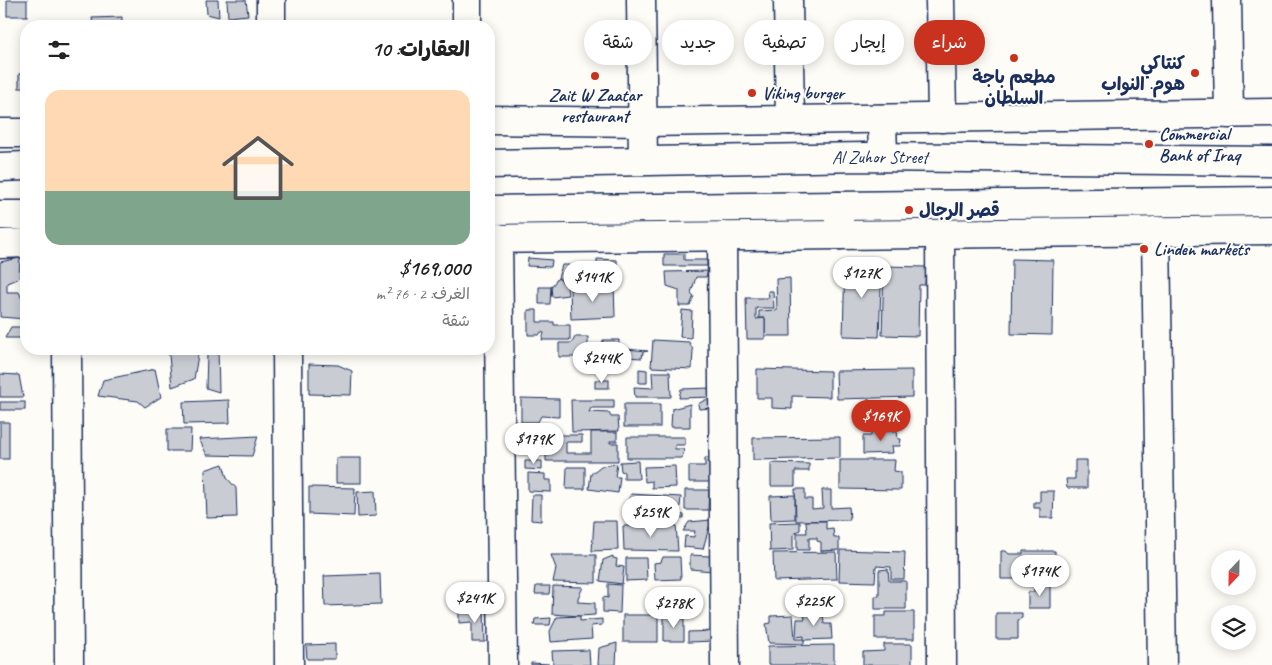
<!DOCTYPE html>
<html lang="ar">
<head>
<meta charset="utf-8">
<style>
  body { margin:0; font-family:Caveat,"Playpen Sans Arabic",sans-serif; background:#f6f6f6; color:#222; direction:rtl; height:100vh; display:flex; flex-direction:column; font-size:19px; white-space:nowrap }
  * { box-sizing:border-box; margin:0 }
  p { font-size:16px; color:#767676 }
  .icon { flex:none; width:28px; height:28px; fill:none; stroke:currentColor; stroke-width:2; stroke-linecap:round; stroke-linejoin:round }
  .map { position:relative; flex:1; overflow:hidden; direction:ltr }
  .side { position:absolute; left:20px; top:20px; width:475px; height:335px; display:flex; flex-direction:column; background:#fff; border-radius:20px; box-shadow:0 2px 12px #0003; direction:rtl }
  .side>* { flex:none }
  .hud { position:absolute; left:510px; top:20px; width:475px; height:45px; direction:rtl; display:flex; gap:10px }
  .needle { width:32px; rotate:202deg }
  .controls { position:absolute; left:1211px; top:550px; display:grid; gap:10px }
  .controls a { display:grid; place-items:center; width:45px; height:45px; border-radius:50%; background:#fff; box-shadow:0 2px 12px #0003; font-size:25px }
  .price { position:absolute; translate:-50% -42px; padding:0 11px; border-radius:18px; background:#fff; color:#222; font-size:16px; line-height:32px; filter:drop-shadow(0 1px 2px #0008) }
  .price::after { content:''; position:absolute; left:50%; top:30px; width:15px; height:11px; margin-left:-8px; background:inherit; clip-path:polygon(0 0,100% 0,50% 100%) }
  .price.selected { background:#c8321e; color:#fff }
  ul { padding:0; list-style:none }
  li { display:grid; align-content:center; gap:10px; height:265px; padding:0 25px }
  li span { display:grid; place-items:center; height:155px; border-radius:15px; color:#555 }
  li>.icon { margin-inline-start:auto }
  span .icon { width:90px; height:90px; fill:#fffc; stroke-width:1 }
  li b { font-size:21px }
  h2 { display:flex; justify-content:space-between; align-items:center; height:60px; padding:0 25px; font-size:21px }
  .tag { padding:0 18px; border-radius:22px; background:#fff; box-shadow:0 2px 12px #0003; font-size:18px; line-height:45px }
  .tag.selected { background:#c8321e; color:#fff }
  .map>svg:first-child { display:block }
  .building { fill:#c9ccd3; stroke:#1b2f5e }
  .lines { fill:none; stroke-linecap:round; stroke-linejoin:round }
  .minor-casing { stroke:#1b2f5e; stroke-width:31 }
  .major-casing { stroke:#1b2f5e; stroke-width:31 }
  .minor { stroke:#fdfcf7; stroke-width:28 }
  .major { stroke:#fdfcf7; stroke-width:28 }
  .poi-dot { fill:#c8321e; stroke:#fdfcf7; stroke-width:2 }
  .labels { text-anchor:middle; stroke-width:4; stroke-linejoin:round; paint-order:stroke }
  .poi-label { font-size:18px; font-weight:bold; fill:#1b2f5e; stroke:#fdfcf7; text-anchor:start }
  .street-label { font-size:18px; fill:#1b2f5e; stroke:#fdfcf7 }
</style>
</head>
<body>
<div class="map">
<svg width="1272" height="665" viewBox="0 0 1272 665">
  <rect width="100%" height="100%" fill="#fdfcf7"/>
  <filter id="ink" filterUnits="userSpaceOnUse"><feTurbulence type="fractalNoise" baseFrequency=".02" numOctaves="2"/><feDisplacementMap in="SourceGraphic" scale="10" xChannelSelector="R" yChannelSelector="G"/><feConvolveMatrix kernelMatrix="1 2 1 2 8 2 1 2 1" color-interpolation-filters="sRGB"/></filter>
  <g filter="url(#ink)">
    <g class="building">
      <rect x="7" y="0" width="20" height="16"/>
      <path d="M206 0H218L219 17 207 14Z"/>
      <path d="M227 0H246L248 15 228 17Z"/>
      <path d="M122 17V26H93L92 18Z"/>
      <rect x="19" y="74" width="7" height="14"/>
      <path d="M664 254H684V260H707V266H664Z"/>
      <path d="M20 258 19 278 7 283V292H19L26 308V319L0 317V262Z"/>
      <path d="M528 258 552 260 551 267 527 266Z"/>
      <path d="M597 259 617 260V266L597 265Z"/>
      <path d="M1012 259 1053 260 1052 335 1011 334Z"/>
      <path d="M845 262 882 263 879 337 843 336Z"/>
      <path d="M562 265H570L569 283 558 278Z"/>
      <rect x="573" y="265" width="8" height="20"/>
      <path d="M884 266 926 267 925 285H919L918 336 882 335Z"/>
      <path d="M610 271 618 274 616 283 608 281Z"/>
      <path d="M708 271 706 277H696L691 293 694 296 690 306H679V290L667 286 666 272Z"/>
      <path d="M558 278 567 286 568 295 552 297 551 287Z"/>
      <path d="M790 278 791 336H765V318H759V311L777 310 776 279Z"/>
      <path d="M614 285 615 317 571 319 570 289 588 288 589 293 602 292V286Z"/>
      <path d="M539 287H551L550 304H539Z"/>
      <path d="M768 291H773L774 308H756V319L765 318V339H747L746 298H769Z"/>
      <path d="M528 310H537V322H554V325H570V340H542L544 333 541 332 539 335H528Z"/>
      <path d="M682 310 692 311 691 338 680 337Z"/>
      <path d="M11 327H26V338H5Z"/>
      <path d="M575 337H588V357H559V343H572Z"/>
      <path d="M603 340H619L618 369H604L601 360H590V347H602Z"/>
      <path d="M653 340 689 342 693 350 692 369 651 367Z"/>
      <path d="M172 349H199L194 379 172 387 169 355Z"/>
      <path d="M200 349H218L219 392 206 388 207 354Z"/>
      <path d="M625 349 648 351 643 352 642 358 624 357Z"/>
      <path d="M309 364 338 365 352 371 351 395 309 394Z"/>
      <path d="M155 369 161 397 145 407 138 401 98 396 103 380Z"/>
      <path d="M639 369 647 370V383H639Z"/>
      <path d="M757 369 830 371V397L792 396V409L772 408V398H757Z"/>
      <path d="M912 370V397L837 399 836 371Z"/>
      <path d="M652 372H670L671 397H635L634 387 653 388Z"/>
      <path d="M0 374 19 375 23 397H0Z"/>
      <rect x="595" y="380" width="14" height="8"/>
      <path d="M711 388 712 397 679 398 681 389Z"/>
      <path d="M521 398 559 399V417L541 416 538 422H521Z"/>
      <path d="M714 399V408L699 409 698 404 705 400Z"/>
      <path d="M229 400 230 423 184 424 183 402Z"/>
      <path d="M571 400H614V408H591L589 412 609 413 611 417H618L619 431 572 432Z"/>
      <rect x="0" y="402" width="25" height="8"/>
      <rect x="624" y="404" width="36" height="23"/>
      <path d="M690 404V427H671L672 409Z"/>
      <rect x="0" y="422" width="9" height="37"/>
      <path d="M167 429H191L190 451H167Z"/>
      <path d="M871 431H897L898 439H901L900 446H892L893 453 863 454V436H871Z"/>
      <path d="M591 432H617V441H610V443H618V461H546V446H553V435H582V442H566V453H591Z"/>
      <path d="M258 436 252 456 207 455 199 439Z"/>
      <path d="M627 437H685V445H675V449H684L682 458H627Z"/>
      <path d="M840 437V458L753 460V438Z"/>
      <rect x="336" y="458" width="25" height="25"/>
      <path d="M705 458H712V482H689V466H705Z"/>
      <path d="M840 460H895L894 471 901 472V490L840 489Z"/>
      <path d="M1075 460H1087V488H1067L1066 479H1075Z"/>
      <path d="M525 461H542V470L525 469Z"/>
      <path d="M638 461 639 479H624V472L621 471 620 462Z"/>
      <path d="M771 463 809 464V471H795V486H771Z"/>
      <path d="M223 464 227 478 236 488 237 517 207 518 205 470Z"/>
      <path d="M617 464 615 477H620L618 493 589 489 591 474 601 466Z"/>
      <path d="M675 466 676 487 652 488V481L645 482 644 467Z"/>
      <path d="M567 467H585V489H566Z"/>
      <path d="M528 473 545 474V480H551V492L528 491Z"/>
      <path d="M309 487 355 488 354 516 309 514Z"/>
      <path d="M795 489H805V499H812V509L823 508 822 490H831V508L849 507 850 520 796 521Z"/>
      <path d="M685 490H709L708 510H685Z"/>
      <path d="M375 491 376 516 358 517 357 492Z"/>
      <path d="M1040 491H1054L1053 518H1040V508H1034V502H1040Z"/>
      <path d="M631 494 681 497 680 507H674V514L684 515V518L660 517V509L648 508 647 519 627 518 628 500Z"/>
      <path d="M532 495H541V521L531 520Z"/>
      <path d="M795 495V519L771 520 770 496Z"/>
      <path d="M711 520 703 549 684 547 685 536 694 537 695 531H683L689 522Z"/>
      <path d="M594 521H617L618 550 592 551Z"/>
      <path d="M806 521H826V529L833 528 834 538H839V550L821 551V542L817 541V538H809V550H797V533H807Z"/>
      <path d="M800 522V530L793 535V550L770 551 769 523Z"/>
      <path d="M676 525 678 551 624 550 623 526Z"/>
      <path d="M840 550 905 552 904 579H891V567L876 566 875 582 839 581Z"/>
      <path d="M1001 551H1006L1009 554H1023V551H1055V579H1001Z"/>
      <path d="M836 552 837 579 774 581 773 553Z"/>
      <path d="M551 555H596V583L553 582 556 568Z"/>
      <path d="M690 555 709 556 713 560 712 571 690 569Z"/>
      <path d="M613 556V558L617 559 616 566 624 567 622 584 600 581 603 560Z"/>
      <path d="M663 557H680L681 579 655 580 654 563 661 562Z"/>
      <path d="M626 558H646L647 580 626 581Z"/>
      <path d="M888 569 889 581H906V609H875V596H879V570Z"/>
      <path d="M380 574 381 604 325 606 324 576Z"/>
      <path d="M608 584 621 585 620 613 603 612V597L608 598Z"/>
      <path d="M1034 584H1050V608H1028V592H1034Z"/>
      <path d="M536 586H550L549 594H535Z"/>
      <path d="M553 586 583 587 578 598V602L595 603V615L580 616 552 614Z"/>
      <path d="M459 611H484L485 642H472V622L459 623Z"/>
      <path d="M804 612H823L824 624H831L832 639 804 640V636L796 637 797 619H805Z"/>
      <path d="M886 612H914V639H875V616H886Z"/>
      <path d="M996 613H1022V618L1018 620V639H996Z"/>
      <rect x="623" y="615" width="35" height="27"/>
      <path d="M793 615 795 639H804V644L769 643 766 624 771 623V616Z"/>
      <path d="M580 616V621L602 619V625L591 626 592 639 551 642 550 631 557 617Z"/>
      <path d="M664 616 684 617V641H664Z"/>
      <path d="M551 618 550 625H534L535 619Z"/>
      <path d="M715 631V641L688 642V632Z"/>
      <path d="M617 643 616 665H598L599 648Z"/>
      <path d="M335 644V659H307L306 645Z"/>
      <path d="M884 644H912V665H863V652L884 651Z"/>
      <path d="M834 645V665H768V646Z"/>
      <path d="M589 650 590 665H553L552 651Z"/>
      <path d="M531 663 549 664V665H531Z"/>
    </g>
    <g class="lines">
      <defs>
        <g id="minor">
          <path d="M271 0V26"/>
          <path d="M467 0V26"/>
          <path d="M641 0 643 161"/>
          <path d="M788 0 790 120"/>
          <path d="M940 0 942 118"/>
          <path d="M1227 0 1229 114"/>
          <path d="M489 120 643 122 1272 113"/>
          <path d="M0 133H26"/>
          <path d="M1156 231 1162 665"/>
          <path d="M940 234 942 665"/>
          <path d="M722 236 725 665"/>
          <path d="M498 238 503 665"/>
          <path d="M489 239 1272 230"/>
          <path d="M0 244 26 243"/>
          <path d="M67 349 69 665"/>
          <path d="M287 349 289 665"/>
        </g>
        <g id="major">
          <path d="M882 119 883 157"/>
          <path d="M489 164 864 157 1272 161"/>
          <path d="M0 167 26 166"/>
          <path d="M838 206 840 235"/>
          <path d="M489 210 1272 201"/>
          <path d="M0 215H26"/>
        </g>
      </defs>
      <use href="#minor" class="minor-casing"/>
      <use href="#major" class="major-casing"/>
      <use href="#minor" class="minor"/>
      <use href="#major" class="major"/>
    </g>
  </g>
  <g class="poi-dot">
    <circle cx="1014" cy="58" r="5"/>
    <circle cx="1195" cy="73" r="5"/>
    <circle cx="595" cy="76" r="5"/>
    <circle cx="752" cy="93" r="5"/>
    <circle cx="1149" cy="144" r="5"/>
    <circle cx="909" cy="210" r="5"/>
    <circle cx="1144" cy="249" r="5"/>
  </g>
  <g class="labels">
    <g class="poi-label">
      <text x="1185" y="69" text-anchor="end">كنتاكي<tspan x="1185" dy="21">هوم. النواب</tspan></text>
      <text x="1014" y="83" text-anchor="middle">مطعم باجة<tspan x="1014" dy="21">السلطان</tspan></text>
      <text x="762" y="99">Viking burger</text>
      <text x="595" y="101" text-anchor="middle">Zait W Zaatar<tspan x="595" dy="21">restaurant</tspan></text>
      <text x="1159" y="140">Commercial<tspan x="1159" dy="21">Bank of Iraq</tspan></text>
      <text x="919" y="216">قصر الرجال</text>
      <text x="1154" y="255">Linden markets</text>
    </g>
    <g class="street-label">
      <text x="880" y="163">Al Zuhor Street</text>
    </g>
  </g>
</svg>
<div class="controls">
<a><svg class="needle" viewBox="-14 -14 28 28"><path d="M0-13l5 13h-10z" fill="#e53935"/><path d="M0 13l5-13h-10z" fill="#767676"/></svg></a>
<a><svg class="icon" aria-label="layers" viewBox="0 0 24 24"><path d="M12 4l9 5-9 5-9-5zM3 14l9 5 9-5"/></svg></a>
</div>
<b class="price" style="left:862px;top:299px">$127K</b>
<b class="price" style="left:593px;top:303px">$141K</b>
<b class="price" style="left:602px;top:384px">$244K</b>
<b class="price selected" style="left:881px;top:442px">$169K</b>
<b class="price" style="left:534px;top:465px">$179K</b>
<b class="price" style="left:651px;top:538px">$259K</b>
<b class="price" style="left:1040px;top:597px">$174K</b>
<b class="price" style="left:475px;top:624px">$241K</b>
<b class="price" style="left:814px;top:627px">$225K</b>
<b class="price" style="left:674px;top:629px">$278K</b>
<div class="hud">
<a class="tag selected">شراء</a>
<a class="tag">إيجار</a>
<a class="tag">تصفية</a>
<a class="tag">جديد</a>
<a class="tag">شقة</a>
</div>
<section class="side">
<h2>العقارات: 10<svg class="icon" aria-label="filters" viewBox="0 0 24 24"><path d="M4 7h16M4 17h16"/><circle cx="9" cy="7" r="2"/><circle cx="15" cy="17" r="2"/></svg></h2>
<ul>
<li><span style="background:linear-gradient(#ffd9b3 65%,#7fa58c 0)"><svg class="icon" aria-label="home" viewBox="0 0 24 24"><path d="M3 11l9-7 9 7M6 9v11h12V9"/></svg></span><div><b>$169,000</b><p>الغرف: 2 · 76 m²</p><p>شقة</p></div></li>
</ul>
</section>
</div>
</body>
</html>
